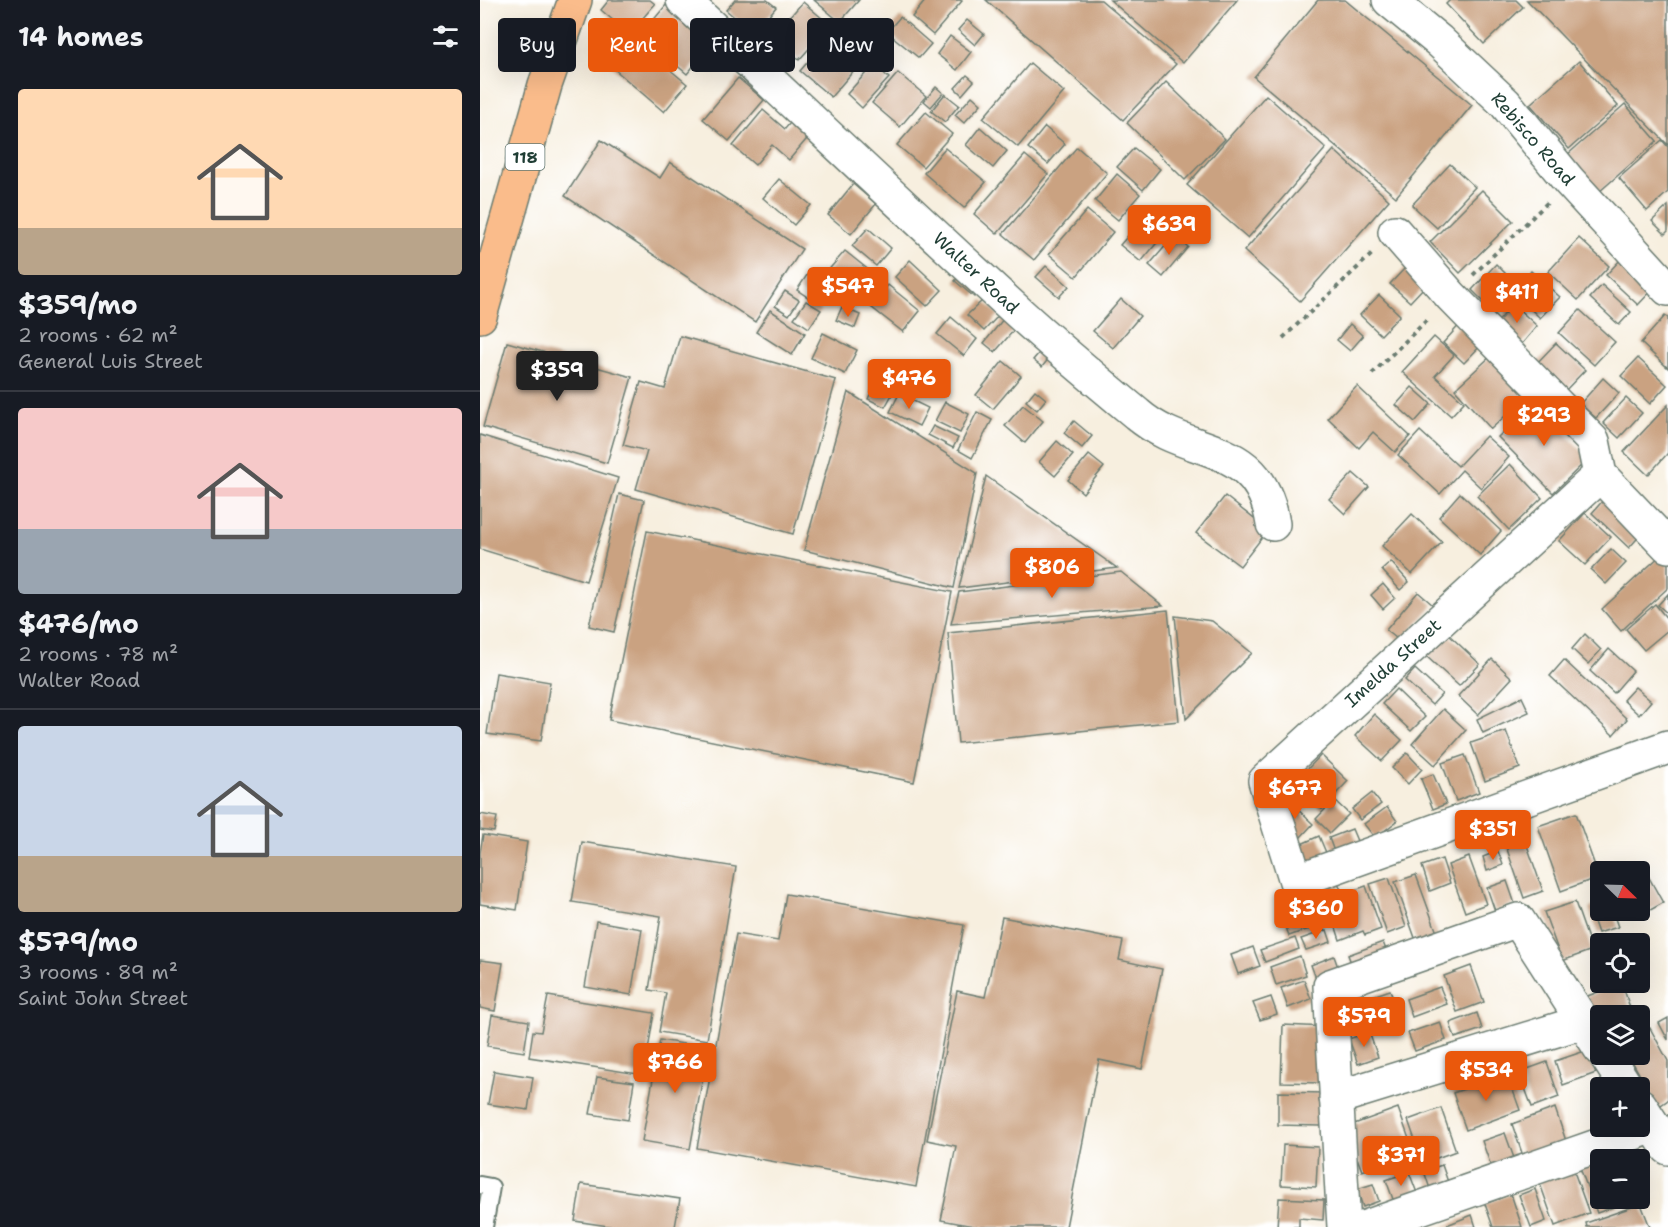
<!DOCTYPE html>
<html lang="en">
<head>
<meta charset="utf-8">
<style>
  body { margin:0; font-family:"Shantell Sans",sans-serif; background:#20242c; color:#f1f3f6; height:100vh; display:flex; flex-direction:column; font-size:22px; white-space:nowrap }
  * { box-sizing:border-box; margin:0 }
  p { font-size:20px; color:#9ea1a6 }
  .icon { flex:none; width:33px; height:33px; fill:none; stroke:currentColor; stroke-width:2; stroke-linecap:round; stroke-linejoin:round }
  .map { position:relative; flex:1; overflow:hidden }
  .details { display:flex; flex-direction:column; background:#171b24; width:480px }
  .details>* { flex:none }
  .top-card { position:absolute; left:18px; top:18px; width:570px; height:54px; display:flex; gap:12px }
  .needle { width:39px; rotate:113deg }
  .fabs { position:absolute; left:1110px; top:861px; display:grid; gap:12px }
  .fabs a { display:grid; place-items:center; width:60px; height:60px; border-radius:6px; background:#171b24; box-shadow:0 6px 24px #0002; font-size:30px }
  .price { position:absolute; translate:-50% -51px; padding:0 14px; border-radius:6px; background:#ea580c; color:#fff; font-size:20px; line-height:39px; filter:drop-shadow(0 2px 3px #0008) }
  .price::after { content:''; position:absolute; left:50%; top:36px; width:18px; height:14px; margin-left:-9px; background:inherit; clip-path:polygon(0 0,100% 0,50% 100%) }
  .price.on { background:#222; color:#fff }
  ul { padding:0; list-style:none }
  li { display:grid; align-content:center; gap:12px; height:318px; padding:0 18px }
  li+li { border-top:2px solid #363941 }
  li span { display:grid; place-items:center; height:186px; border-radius:6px; color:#555 }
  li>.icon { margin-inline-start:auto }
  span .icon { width:108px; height:108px; fill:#fffc; stroke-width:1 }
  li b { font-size:26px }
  h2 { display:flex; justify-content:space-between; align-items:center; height:72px; padding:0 18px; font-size:26px }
  .chip { padding:0 21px; border-radius:6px; background:#171b24; box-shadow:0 6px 24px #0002; font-size:21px; line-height:54px }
  .chip.on { background:#ea580c; color:#fff }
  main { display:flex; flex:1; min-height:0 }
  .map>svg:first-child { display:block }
  .building { fill:#caa281 }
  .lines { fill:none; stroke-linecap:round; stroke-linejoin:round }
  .service-casing { stroke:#6b7b70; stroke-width:20 }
  .minor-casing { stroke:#6b7b70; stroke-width:36 }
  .primary-casing { stroke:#6b7b70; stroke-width:36 }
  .path { stroke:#6b7b70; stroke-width:4; stroke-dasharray:4.5 4.5; stroke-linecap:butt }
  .service { stroke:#fff; stroke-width:16 }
  .minor { stroke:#fff; stroke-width:33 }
  .primary { stroke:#fabc8b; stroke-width:33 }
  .labels { text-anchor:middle; stroke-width:6; stroke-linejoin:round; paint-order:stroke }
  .shield { fill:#fff; stroke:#627771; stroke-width:1.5 }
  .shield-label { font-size:16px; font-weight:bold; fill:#1f3d34 }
  .street-label { font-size:18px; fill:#1f3d34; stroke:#fff }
</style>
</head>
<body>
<main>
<section class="details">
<h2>14 homes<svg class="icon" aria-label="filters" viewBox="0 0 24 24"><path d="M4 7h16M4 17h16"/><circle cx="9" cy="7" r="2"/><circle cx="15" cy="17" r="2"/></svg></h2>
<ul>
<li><span style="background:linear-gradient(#ffd9b3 75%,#b9a48a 0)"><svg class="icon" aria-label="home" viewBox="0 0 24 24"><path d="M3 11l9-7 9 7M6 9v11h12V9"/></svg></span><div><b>$359/mo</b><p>2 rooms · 62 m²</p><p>General Luis Street</p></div></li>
<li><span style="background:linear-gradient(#f6c9c9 65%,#9aa5b1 0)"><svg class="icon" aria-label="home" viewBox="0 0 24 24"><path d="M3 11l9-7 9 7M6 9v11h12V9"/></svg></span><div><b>$476/mo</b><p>2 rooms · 78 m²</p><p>Walter Road</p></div></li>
<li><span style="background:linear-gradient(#c9d6e8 70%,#b9a48a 0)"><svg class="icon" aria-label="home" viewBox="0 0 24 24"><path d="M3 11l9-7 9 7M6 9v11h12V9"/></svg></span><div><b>$579/mo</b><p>3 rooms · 89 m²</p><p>Saint John Street</p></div></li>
</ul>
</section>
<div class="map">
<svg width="1188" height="1227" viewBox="0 0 1188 1227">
  <rect width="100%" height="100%" fill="#fff"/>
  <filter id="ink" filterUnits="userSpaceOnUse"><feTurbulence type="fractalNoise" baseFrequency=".0167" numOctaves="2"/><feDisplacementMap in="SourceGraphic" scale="12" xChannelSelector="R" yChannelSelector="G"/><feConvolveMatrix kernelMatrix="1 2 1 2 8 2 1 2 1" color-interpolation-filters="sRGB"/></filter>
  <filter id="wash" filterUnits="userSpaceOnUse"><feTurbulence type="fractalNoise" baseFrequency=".008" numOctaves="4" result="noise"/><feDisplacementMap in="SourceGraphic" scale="24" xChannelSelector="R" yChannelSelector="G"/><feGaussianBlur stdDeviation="1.35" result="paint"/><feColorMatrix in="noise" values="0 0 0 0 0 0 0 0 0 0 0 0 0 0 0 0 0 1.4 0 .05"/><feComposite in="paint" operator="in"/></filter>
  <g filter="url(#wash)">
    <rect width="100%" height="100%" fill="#f7efdf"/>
    <g id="blocks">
      <g class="building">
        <path d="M129 0H170L175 4 149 34 121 10Z"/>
        <path d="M255 0H287L296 7 274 34 246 10Z"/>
        <path d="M334 0H379L360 22Z"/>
        <path d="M446 0H480L482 1 453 35 432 17Z"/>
        <path d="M506 0H621L696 64 643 120Z"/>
        <path d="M630 0H757L703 63Z"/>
        <path d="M838 0H865L992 105 916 197 774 77Z"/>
        <path d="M970 0H1036L1043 7 1004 44 966 4Z"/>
        <path d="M1047 0H1188V145Z"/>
        <path d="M323 2 350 25 319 60 292 37Z"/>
        <path d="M186 5 232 44 207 74 161 35Z"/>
        <path d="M420 17 451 44 439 58 407 32Z"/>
        <path d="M487 20 504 34 495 45 478 30Z"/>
        <path d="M357 28 388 54 351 97 320 71Z"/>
        <path d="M149 35 207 84 184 112 126 62Z"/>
        <path d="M470 36 491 52 477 70 457 54Z"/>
        <path d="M1099 61 1138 106 1089 149 1050 104Z"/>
        <path d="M550 63 584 92 538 147 503 118Z"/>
        <path d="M394 64 409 78 382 108 367 94Z"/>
        <path d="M418 73 446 96 420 127 392 103Z"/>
        <path d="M487 75 494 81 482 95 475 88Z"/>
        <path d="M258 78 284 100 249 141 223 119Z"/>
        <path d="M686 82 745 139 705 180 647 123Z"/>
        <path d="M456 87 463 93 451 107 444 101Z"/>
        <path d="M465 94 479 105 465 122 451 111Z"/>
        <path d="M786 95 846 148 768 238 707 185Z"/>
        <path d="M492 96 501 104 484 123 475 115Z"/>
        <path d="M1145 104 1177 141 1119 192 1087 155Z"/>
        <path d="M283 110 305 129 319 112 337 127 309 160 292 145 275 165 253 146Z"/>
        <path d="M446 112 472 134 443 167 417 145Z"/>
        <path d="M500 127 527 151 513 168 486 145Z"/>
        <path d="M565 127 585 144 568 164 548 148Z"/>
        <path d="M121 140 180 178 190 162 322 249 275 322 85 196Z"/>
        <path d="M1182 140 1188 147V192L1167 211 1139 178Z"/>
        <path d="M597 147 627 173 554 260 523 234Z"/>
        <path d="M465 148 506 182 484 208 444 173Z"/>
        <path d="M654 148 680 169 663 190 637 167Z"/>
        <path d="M854 150 909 200 820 301 764 251Z"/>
        <path d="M545 155 568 174 517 234 494 214Z"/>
        <path d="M970 164 995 187 957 228 932 205Z"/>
        <path d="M637 174 660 194 638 220 615 201Z"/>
        <path d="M299 179 331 205 314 225 283 198Z"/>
        <path d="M373 184 396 204 371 234 348 215Z"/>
        <path d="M1002 190 1033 221 980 273 950 242Z"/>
        <path d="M1188 206V231L1185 234 1172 221Z"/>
        <path d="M607 210 633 232 596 277 569 254Z"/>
        <path d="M660 222 680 239 661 262 640 245Z"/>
        <path d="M388 228 411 248 396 266 372 246Z"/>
        <path d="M695 235 708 247 683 277 669 265Z"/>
        <path d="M1099 238 1129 266 1098 300 1068 272Z"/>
        <path d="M365 251 390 271 370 295 345 274Z"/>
        <path d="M1142 258 1174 288 1158 305 1126 275Z"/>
        <path d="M430 260 462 290 447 306 415 277Z"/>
        <path d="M1016 264 1029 277 1005 303 992 290Z"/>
        <path d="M566 266 589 286 579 297 556 277Z"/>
        <path d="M925 268 945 286 930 302 910 284Z"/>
        <path d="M484 270 503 286 494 297 475 281Z"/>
        <path d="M1051 271 1080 297 1060 318 1032 291Z"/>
        <path d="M327 275 343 286 332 300 317 290Z"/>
        <path d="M408 285 440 311 423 332 391 307Z"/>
        <path d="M1122 285 1151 312 1139 325 1110 298Z"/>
        <path d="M1023 290 1031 298 1014 316 1006 309Z"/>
        <path d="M305 291 319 300 309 315 295 306Z"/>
        <path d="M899 295 920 315 901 335 880 315Z"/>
        <path d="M641 299 660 316 633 348 613 331Z"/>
        <path d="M503 300 519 315 504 331 487 315Z"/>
        <path d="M326 301 341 310 329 328 314 318Z"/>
        <path d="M1033 304 1057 326 1041 345 1017 323Z"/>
        <path d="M362 307 380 315 375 328 356 320Z"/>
        <path d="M290 310 325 333 312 355 276 332Z"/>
        <path d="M1100 310 1135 342 1114 365 1079 333Z"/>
        <path d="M528 313 540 323 515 352 504 343Z"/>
        <path d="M1185 316 1188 318V368L1161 343Z"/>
        <path d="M471 317 497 339 484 356 457 334Z"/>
        <path d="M983 321 1005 341 984 363 963 343Z"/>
        <path d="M870 324 883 336 870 351 857 340Z"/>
        <path d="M343 333 377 350 365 374 331 358Z"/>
        <path d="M200 336 356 380 313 534 156 489 167 451 143 445 161 382 185 389Z"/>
        <path d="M954 337 974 355 955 376 984 402 971 416 922 372Z"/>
        <path d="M570 340 578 347 562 367 553 360Z"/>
        <path d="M27 342 152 377 127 463 3 427Z"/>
        <path d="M1076 343 1105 370 1084 392 1055 365Z"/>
        <path d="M1013 354 1049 394 1011 429 975 389Z"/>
        <path d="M1158 358 1187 385 1170 404 1141 376Z"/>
        <path d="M523 361 541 376 513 409 496 395Z"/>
        <path d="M1123 378 1139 393 1116 418 1100 404Z"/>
        <path d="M396 382 414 391 405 407 388 399Z"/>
        <path d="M877 386 930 436 915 452 893 432 879 448 848 418Z"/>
        <path d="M932 387 951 404 935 422 916 405Z"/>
        <path d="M555 390 566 399 557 410 546 401Z"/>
        <path d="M368 392 497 473 474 588 324 550Z"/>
        <path d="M419 394 448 408 439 426 410 412Z"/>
        <path d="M1146 398 1162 413 1139 438 1123 423Z"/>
        <path d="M465 402 489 414 480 433 455 421Z"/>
        <path d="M1055 402 1109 458 1073 493 1018 437Z"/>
        <path d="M543 405 563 421 545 443 525 426Z"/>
        <path d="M1188 405V453L1168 475 1144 452Z"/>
        <path d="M497 412 512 420 492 458 478 450Z"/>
        <path d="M594 421 612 436 602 448 584 433Z"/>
        <path d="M453 426 478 438 473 448 448 435Z"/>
        <path d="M940 431 978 466 1006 436 1029 457 1001 488 982 470 960 494 918 455Z"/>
        <path d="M0 435 138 478 106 581 0 549Z"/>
        <path d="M577 441 593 455 575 476 559 462Z"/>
        <path d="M609 455 624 467 603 493 588 480Z"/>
        <path d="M1030 464 1062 498 1029 530 997 496Z"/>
        <path d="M873 473 889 487 865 514 849 499Z"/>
        <path d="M506 476 637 568 479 588Z"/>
        <path d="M980 493 1021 531 1000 555 959 517Z"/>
        <path d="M139 494 164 500 134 632 109 626Z"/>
        <path d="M745 496 788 530 760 566 716 533Z"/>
        <path d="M1125 498 1162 533 1149 548 1112 513Z"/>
        <path d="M1105 513 1131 537 1105 565 1079 541Z"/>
        <path d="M932 514 962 542 932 574 902 546Z"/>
        <path d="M167 531 472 592 434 782 129 720Z"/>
        <path d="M1131 549 1146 563 1126 584 1111 570Z"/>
        <path d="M1182 554 1188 561V588L1141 631 1122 609Z"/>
        <path d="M911 562 929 582 920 590 902 570Z"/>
        <path d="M641 572 683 606 471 624 479 592Z"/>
        <path d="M903 584 915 598 903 609 891 595Z"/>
        <path d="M938 592 953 605 921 642 906 630Z"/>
        <path d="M1188 594V614L1178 605Z"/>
        <path d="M1175 604 1188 620V630L1164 650 1146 629Z"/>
        <path d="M688 610 699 721 478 743 468 633Z"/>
        <path d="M695 616 732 621 772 653 706 719Z"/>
        <path d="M968 634 1000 664 979 686 946 656Z"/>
        <path d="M1105 634 1121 650 1108 664 1092 649Z"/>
        <path d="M1129 649 1153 671 1134 693 1110 671Z"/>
        <path d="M1012 659 1032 678 998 715 978 696Z"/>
        <path d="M1084 660 1147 719 1133 735 1070 676Z"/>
        <path d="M935 669 962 694 952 705 925 680Z"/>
        <path d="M16 673 70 682 61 741 7 734Z"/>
        <path d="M1155 687 1171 701 1159 715 1143 700Z"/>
        <path d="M916 689 945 717 931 731 902 704Z"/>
        <path d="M1042 697 1049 712 1003 733 997 719Z"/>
        <path d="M963 709 986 730 955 765 932 744Z"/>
        <path d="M894 714 922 740 902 761 875 736Z"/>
        <path d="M1026 731 1040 768 1005 781 991 743Z"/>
        <path d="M927 753 942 769 928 784 912 768Z"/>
        <path d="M841 755 868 781 842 809 814 783Z"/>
        <path d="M985 755 999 792 976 801 962 763Z"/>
        <path d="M953 774 966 804 953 809 941 779Z"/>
        <path d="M892 793 901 804 880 820 872 809Z"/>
        <path d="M854 800 869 814 850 833 836 819Z"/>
        <path d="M810 802 833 824 820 838 798 816Z"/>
        <path d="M907 807 917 821 895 838 884 824Z"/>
        <path d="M1096 813 1119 877 1081 891 1058 826Z"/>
        <path d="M0 814 17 817 14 832 0 830Z"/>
        <path d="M1041 828 1063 891 1044 898 1022 835Z"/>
        <path d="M872 829 880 848 856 857 849 838Z"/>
        <path d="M3 835 47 842 37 910 0 904V853Z"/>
        <path d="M839 836 850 862 826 873 815 847Z"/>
        <path d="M102 842 256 867 227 1040 179 1032 186 993 169 990 181 916 92 902Z"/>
        <path d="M1018 851 1023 865 1007 871 1003 857Z"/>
        <path d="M989 857 1006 904 985 912 968 865Z"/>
        <path d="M962 859 970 883 950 891 942 866Z"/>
        <path d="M1167 874 1183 903 1165 913 1160 904V879Z"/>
        <path d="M936 875 960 941 939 949 915 882Z"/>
        <path d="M909 878 926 927 907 934 890 884Z"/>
        <path d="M1027 881 1035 904 1015 911 1007 888Z"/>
        <path d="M858 882 863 896 848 901 843 888Z"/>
        <path d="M886 886 901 929 885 935 883 931 860 940 849 906 871 898 869 892Z"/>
        <path d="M838 889 842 900 822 907 818 896Z"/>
        <path d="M306 894 484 925 436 1187 217 1148 256 934 298 941Z"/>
        <path d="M1095 902 1112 950 1082 961 1064 912Z"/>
        <path d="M1120 904V910H1132L1138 927 1118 933 1109 908Z"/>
        <path d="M839 912 843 924 809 936 805 924Z"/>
        <path d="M522 917 643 941 639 960 682 969 662 1069 619 1060 586 1227H499L461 1220 476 1146 447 1140 477 991 505 997Z"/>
        <path d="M116 921 162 929 151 995 105 987Z"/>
        <path d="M847 930 851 942 826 950 821 939Z"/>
        <path d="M1150 936 1153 944H1130V943Z"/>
        <path d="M815 938 819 949 785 962 780 950Z"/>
        <path d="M903 942 910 961 875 973 868 955Z"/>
        <path d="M1120 946V962L1115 948Z"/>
        <path d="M773 947 780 966 758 974 751 955Z"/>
        <path d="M820 956 826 975 796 985 790 967Z"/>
        <path d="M854 956 860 973 837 981 831 965Z"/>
        <path d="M0 960 23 963 15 1011 0 1008Z"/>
        <path d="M991 966 1004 1002 977 1012 964 976Z"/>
        <path d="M824 980 831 999 808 1008 801 988Z"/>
        <path d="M1142 983 1152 1014 1147 1016H1120V1025L1105 997Z"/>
        <path d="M960 987 967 1004 932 1017 926 999Z"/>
        <path d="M910 990 920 1018 880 1032 870 1004Z"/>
        <path d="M68 996 174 1013 164 1075 49 1057 53 1031 61 1032Z"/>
        <path d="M791 997 797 1014 780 1020 773 1003Z"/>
        <path d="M997 1013 1002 1029 975 1038 970 1023Z"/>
        <path d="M12 1015 49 1021 44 1052 7 1046Z"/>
        <path d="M1188 1018V1040L1179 1023Z"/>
        <path d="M960 1022 966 1040 935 1051 928 1033Z"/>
        <path d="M803 1025 846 1027 844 1083 801 1082Z"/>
        <path d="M1170 1028 1188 1061V1100L1178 1107 1148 1054H1160V1033Z"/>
        <path d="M889 1032 898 1057 878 1064 869 1039Z"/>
        <path d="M180 1040 228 1048 210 1149 162 1141Z"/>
        <path d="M1108 1050 1116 1073 1083 1085 1075 1061Z"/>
        <path d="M1067 1062 1079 1097 1052 1107 1039 1072Z"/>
        <path d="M14 1071 53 1077 48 1110 8 1104Z"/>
        <path d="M1027 1074 1040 1110 986 1130 973 1093Z"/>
        <path d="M117 1077 154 1082 148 1120 110 1114Z"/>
        <path d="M798 1092 843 1093 841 1126 798 1125Z"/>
        <path d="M918 1108 934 1153 882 1171 866 1127Z"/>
        <path d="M961 1108 976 1151 943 1163 928 1120Z"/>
        <path d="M1075 1108 1086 1141 1043 1156 1032 1124Z"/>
        <path d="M1025 1133 1034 1158 1011 1166 1002 1141Z"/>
        <path d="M803 1145 838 1147 836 1187 801 1185Z"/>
        <path d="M1120 1161V1198H1140L1142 1204 1117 1213 1100 1168Z"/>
        <path d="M962 1165 968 1182 950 1189 944 1171Z"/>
        <path d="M1092 1166 1109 1213 1075 1226 1058 1178Z"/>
        <path d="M929 1172 937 1193 914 1202 906 1180Z"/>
        <path d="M101 1184 200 1199 195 1227H135L95 1221Z"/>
        <path d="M893 1184 899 1201 883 1207 877 1189Z"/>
        <path d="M1055 1189 1066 1221 1051 1227 1039 1195Z"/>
        <path d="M1031 1194 1042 1227H1013L1005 1204Z"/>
        <path d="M799 1198 844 1200 843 1220 819 1218V1227H797Z"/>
        <path d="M1161 1204 1170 1227H1107L1106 1223Z"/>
        <path d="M992 1215 996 1227H962Z"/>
      </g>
    </g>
  </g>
  <g filter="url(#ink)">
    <use href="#blocks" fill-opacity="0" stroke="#6b7b70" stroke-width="1.5"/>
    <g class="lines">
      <defs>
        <path id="service" d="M0 1185 11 1187 4 1227"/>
        <g id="minor">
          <path d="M203 0C314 103 424 208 536 310 575 346 616 380 657 414 708 459 780 437 793 524"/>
          <path d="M909 0 959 41 1025 103 1089 181 1188 289"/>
          <path d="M915 232 971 296 1113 441 1120 475 1188 546"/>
          <path d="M1120 475 785 781 816 881 1188 747"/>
          <path d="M1125 1054 1147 1088"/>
          <path d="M856 1098 1102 1022"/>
          <path d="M1160 1105 1188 1148"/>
          <path d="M864 1227 850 986 1038 920 1120 1048"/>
          <path d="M886 1227 1174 1126"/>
        </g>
        <path id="primary" d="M0 316 65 85 95 0"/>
      </defs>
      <use href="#service" class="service-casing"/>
      <use href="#minor" class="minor-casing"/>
      <use href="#primary" class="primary-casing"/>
      <g class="path">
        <path d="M993 275 1067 203"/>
        <path d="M803 338 892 254"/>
        <path d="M892 374 949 318"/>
      </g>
      <use href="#service" class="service"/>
      <use href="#minor" class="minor"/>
      <use href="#primary" class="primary"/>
    </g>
  </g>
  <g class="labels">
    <rect class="shield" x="25.5" y="144" width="39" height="26" rx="4.5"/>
    <g class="shield-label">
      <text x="45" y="163">118</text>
    </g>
    <g class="street-label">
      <text transform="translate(1053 139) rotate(49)" y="6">Rebisco Road</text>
      <text transform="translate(496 273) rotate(43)" y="6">Walter Road</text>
      <text transform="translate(913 663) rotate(-42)" y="6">Imelda Street</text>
    </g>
  </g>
</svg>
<div class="fabs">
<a><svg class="needle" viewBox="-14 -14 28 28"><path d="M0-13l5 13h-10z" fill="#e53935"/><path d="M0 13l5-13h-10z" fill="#9ea1a6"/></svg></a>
<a><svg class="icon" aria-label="locate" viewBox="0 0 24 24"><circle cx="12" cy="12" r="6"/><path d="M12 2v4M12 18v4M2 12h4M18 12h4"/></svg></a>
<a><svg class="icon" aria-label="layers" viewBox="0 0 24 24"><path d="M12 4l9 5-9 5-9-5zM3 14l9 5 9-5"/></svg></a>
<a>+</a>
<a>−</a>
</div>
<b class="price" style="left:689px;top:256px">$639</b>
<b class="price" style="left:368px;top:318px">$547</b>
<b class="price" style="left:1037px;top:324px">$411</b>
<b class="price on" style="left:77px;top:402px">$359</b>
<b class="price" style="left:429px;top:410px">$476</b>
<b class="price" style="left:1064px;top:447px">$293</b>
<b class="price" style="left:572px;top:599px">$806</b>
<b class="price" style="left:815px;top:820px">$677</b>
<b class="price" style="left:1013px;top:861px">$351</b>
<b class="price" style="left:836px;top:940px">$360</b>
<b class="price" style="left:884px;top:1048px">$579</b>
<b class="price" style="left:195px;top:1094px">$766</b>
<b class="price" style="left:1006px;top:1102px">$534</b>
<b class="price" style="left:921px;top:1187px">$371</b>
<div class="top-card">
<a class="chip">Buy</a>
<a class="chip on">Rent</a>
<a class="chip">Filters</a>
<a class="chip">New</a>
</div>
</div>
</main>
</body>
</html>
